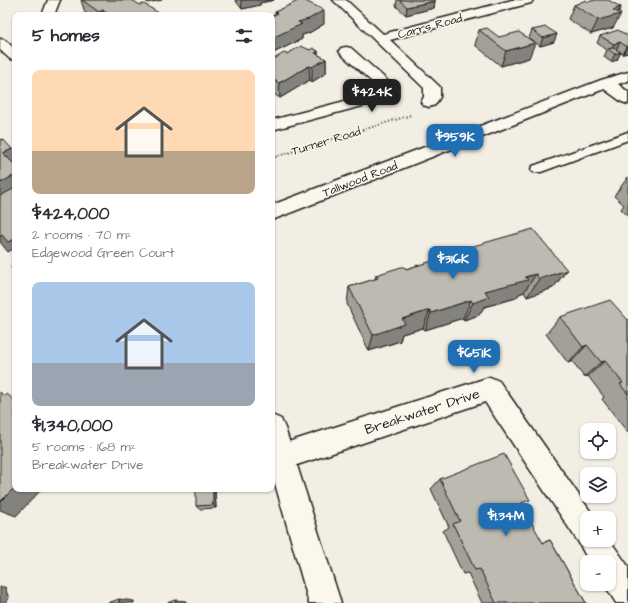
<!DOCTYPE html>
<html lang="en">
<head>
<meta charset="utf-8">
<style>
  body { margin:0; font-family:"Architects Daughter",sans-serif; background:#f7f7f7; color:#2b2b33; height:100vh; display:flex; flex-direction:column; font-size:15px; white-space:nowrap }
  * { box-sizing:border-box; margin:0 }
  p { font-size:13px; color:#7c7c81 }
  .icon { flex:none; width:22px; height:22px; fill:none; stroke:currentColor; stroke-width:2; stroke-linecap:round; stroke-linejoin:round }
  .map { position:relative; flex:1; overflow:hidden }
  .panel { position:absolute; left:12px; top:12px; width:263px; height:480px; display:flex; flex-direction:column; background:#fff; border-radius:8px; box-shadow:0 1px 3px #0004 }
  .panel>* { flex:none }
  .tools { position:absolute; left:580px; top:423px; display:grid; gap:8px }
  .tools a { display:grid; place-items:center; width:36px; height:36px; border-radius:8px; background:#fff; box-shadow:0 1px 3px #0004; font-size:20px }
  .price { position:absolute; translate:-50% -34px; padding:0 9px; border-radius:8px; background:#1f6fb2; color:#fff; font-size:13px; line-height:26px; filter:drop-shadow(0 1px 2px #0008) }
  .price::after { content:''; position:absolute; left:50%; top:24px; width:12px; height:9px; margin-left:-6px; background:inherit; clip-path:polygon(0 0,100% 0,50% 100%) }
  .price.on { background:#222; color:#fff }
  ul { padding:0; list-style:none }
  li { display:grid; align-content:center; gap:8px; height:212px; padding:0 20px }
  li span { display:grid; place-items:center; height:124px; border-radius:8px; color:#555 }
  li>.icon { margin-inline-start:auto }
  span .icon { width:72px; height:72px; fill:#fffc; stroke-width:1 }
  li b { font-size:17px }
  h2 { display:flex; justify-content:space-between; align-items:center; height:48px; padding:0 20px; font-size:17px }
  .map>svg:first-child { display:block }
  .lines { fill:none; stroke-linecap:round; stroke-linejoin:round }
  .service-casing { stroke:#1c1c1c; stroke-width:3 }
  .minor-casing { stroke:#1c1c1c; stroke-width:3 }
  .tertiary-casing { stroke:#1c1c1c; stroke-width:3 }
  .path { stroke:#1c1c1c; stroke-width:2; stroke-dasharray:1 2.5; stroke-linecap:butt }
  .service { fill:#fbf7ec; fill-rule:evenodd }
  .minor { fill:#fbf7ec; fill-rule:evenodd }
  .tertiary { fill:#fbf7ec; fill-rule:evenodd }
  .wall { fill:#a3a098; stroke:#1c1c1c }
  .shaded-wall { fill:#84827c; stroke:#1c1c1c }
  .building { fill:#bdbab1; stroke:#1c1c1c }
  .labels { text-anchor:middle; stroke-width:3; stroke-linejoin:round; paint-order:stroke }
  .far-street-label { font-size:12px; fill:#1c1c1c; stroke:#fbf7ec }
  .street-label { font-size:14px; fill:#1c1c1c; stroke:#fbf7ec }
</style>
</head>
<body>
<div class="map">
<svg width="628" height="603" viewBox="0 0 628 603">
  <rect width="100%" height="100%" fill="#f2eee4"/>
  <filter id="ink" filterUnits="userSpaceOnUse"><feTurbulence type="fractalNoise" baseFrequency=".025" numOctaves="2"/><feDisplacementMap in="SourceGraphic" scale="8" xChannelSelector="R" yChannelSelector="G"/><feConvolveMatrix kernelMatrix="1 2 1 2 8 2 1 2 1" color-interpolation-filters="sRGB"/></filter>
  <g filter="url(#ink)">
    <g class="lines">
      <defs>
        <path id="service" d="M628 132V140L541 172H533L531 169 533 166Z"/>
        <g id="minor">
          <path d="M48 0H60L54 15H42Z"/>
          <path d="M333 0H346L383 34 512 0H533L531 3 390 40 440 87V97L435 105 429 107 423 105 421 102 424 97V88Z"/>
          <path d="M346 47 351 48 387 80 383 98 381 101 272 130V120L368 95 371 81 341 54 339 51 341 48Z"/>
          <path d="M628 72V81L618 84 628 92V104L622 102 604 89 272 220V205L601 80Z"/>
          <path d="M490 377 499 381 595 518H587V540L609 539 628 566V603H616L604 584H609V562H589L579 543 485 402 282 470 272 465V447L282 444Z"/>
        </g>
        <g id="tertiary">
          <path d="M0 39 5 40 15 49V60L10 59 0 50Z"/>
          <path d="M272 415 281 419 285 428 341 603H309L272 473Z"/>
        </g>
      </defs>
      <use href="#service" class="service-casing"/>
      <use href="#minor" class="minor-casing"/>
      <use href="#tertiary" class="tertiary-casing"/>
      <path class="path" d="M272 158 411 115"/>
      <use href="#service" class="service"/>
      <use href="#minor" class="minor"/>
      <use href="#tertiary" class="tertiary"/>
    </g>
    <g class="wall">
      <path d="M81 0H127L162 15H89L85 13Z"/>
      <path d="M235 0H274L260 3V5L242 9Z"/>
      <path d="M397 0H435L434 8 406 15 396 6Z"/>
      <path d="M588 2 621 7 618 13 613 28 591 34 568 19 574 5Z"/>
      <path d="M275 12 324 24 309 33 302 35V39L273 53 272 52V16L275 15Z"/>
      <path d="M479 30 499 37 529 58 501 66 475 45Z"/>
      <path d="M532 30 554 42 540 46 529 38Z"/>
      <path d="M600 36H628V53L623 54 620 53 617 60 611 62 604 57 607 50 597 43Z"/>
      <path d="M310 50 318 51V55L326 59V73L312 82 310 80 280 98 272 93V60L287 54Z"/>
      <path d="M628 177V216L621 209 624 205 614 196Z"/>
      <path d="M456 251 567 270 553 288 527 297 524 292 519 294 516 298 484 307 479 315 464 320 463 318 425 330 423 328 402 334 400 341 369 351 347 304 349 287 375 279 376 275 406 269 455 255Z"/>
      <path d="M560 317 628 320V433L602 399 604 397 588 376 584 377 572 361 568 363 546 334Z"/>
      <path d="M440 479 521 504 542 543 550 540 586 603H482L468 573 463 574 443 531 449 527 431 489Z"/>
      <path d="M215 489 216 508 199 509 196 506Z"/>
    </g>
    <g class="shaded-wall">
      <path d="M146 0H162L147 3Z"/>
      <path d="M241 0H274L260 3V5L242 9Z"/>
      <path d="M435 1 434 8 406 15 407 7Z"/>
      <path d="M621 7 617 15 621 14 613 28 591 34 598 20 613 10Z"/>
      <path d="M103 10 105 15H100L99 12Z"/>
      <path d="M324 10V24L309 33 302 35V39L273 53 272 38 298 22Z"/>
      <path d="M557 34 554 42 540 46 543 38Z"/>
      <path d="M620 42 616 50 611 51 614 44Z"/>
      <path d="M535 43 529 58 501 66 506 51Z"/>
      <path d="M628 46V53L623 54 627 47Z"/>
      <path d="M318 51V63L326 59V73L312 82V67L315 53Z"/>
      <path d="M621 52 617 60 611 62 615 54Z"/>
      <path d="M309 66 310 80 280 98 279 83Z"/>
      <path d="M12 149 15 153V167L3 153Z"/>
      <path d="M15 175V195L0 203V183Z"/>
      <path d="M2 235 15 239V251L13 249 8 252 0 242V236Z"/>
      <path d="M567 270 553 288 527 297 539 279Z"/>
      <path d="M536 274 524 292 519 294 516 298 484 307 479 315 464 320 473 303 485 291Z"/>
      <path d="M471 300 463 318 425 330 431 313Z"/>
      <path d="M430 310 423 328 402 334 400 341 369 351 373 335 402 319Z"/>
      <path d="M587 345 572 361 568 363 583 347Z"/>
      <path d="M605 361 588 376 584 377 601 362Z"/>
      <path d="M15 487V489H42L16 516 0 510V502Z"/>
      <path d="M213 489H215L216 508 213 505Z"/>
      <path d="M0 587H5L9 599 4 603H0Z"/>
      <path d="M119 599 134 601V603H119Z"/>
      <path d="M175 600 186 601V603H176Z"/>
    </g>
    <g class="building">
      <path d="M82 0H132L140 5 144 4 162 15H109L108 14 109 13 103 10 99 12Z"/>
      <path d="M300 0H303L324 10 309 19 298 22 302 24 272 38V16L278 13 275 12Z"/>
      <path d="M399 0H435V1L407 7Z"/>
      <path d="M586 0 588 2 595 0H608L621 7 613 10 621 14 598 20 574 5Z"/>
      <path d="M546 27 557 34 543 38 532 30Z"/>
      <path d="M487 28 499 37 519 32 535 43 506 51 479 30Z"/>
      <path d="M618 30 628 36V46L627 47 620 42 614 44 600 36Z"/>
      <path d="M301 46 310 50 313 48 318 51 315 53 326 59 312 67 309 66 279 83 272 79V60L284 53 287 54Z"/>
      <path d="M613 48 621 52 615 54 608 49Z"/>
      <path d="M3 139 12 149 3 153 15 165V175L0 183V140Z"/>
      <path d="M15 188V239L8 242 2 235 0 236V196Z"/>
      <path d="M533 229 567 270 539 279 536 274 525 277 528 280 485 291 489 297 473 303 471 300 431 313 430 310 405 318 402 319 405 324 373 335 349 287 378 278 376 275 401 267H405L406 269 429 262 458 254 456 251Z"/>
      <path d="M15 265V274L11 267Z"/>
      <path d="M610 300 628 320V394L620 384 623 383 605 361 601 362 587 345 583 347 560 317Z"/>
      <path d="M0 392 4 396 7 394 15 401V487L0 502Z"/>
      <path d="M504 454 530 500 521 503 529 518 543 543 550 540 586 603H496L480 569 475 570 453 524 460 521 440 479Z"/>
      <path d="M196 489H213V505L196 506Z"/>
      <path d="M119 599V603H108Z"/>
      <path d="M175 600 176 603H167Z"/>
    </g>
  </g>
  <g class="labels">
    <g class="far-street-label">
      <text transform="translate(430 26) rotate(-15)" y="4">Carrs Road</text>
      <text transform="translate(326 141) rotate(-17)" y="4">Turner Road</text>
      <text transform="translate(360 179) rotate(-21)" y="4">Tallwood Road</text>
    </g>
    <g class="street-label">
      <text transform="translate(422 411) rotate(-18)" y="5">Breakwater Drive</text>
    </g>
  </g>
</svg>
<div class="tools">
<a><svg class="icon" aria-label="locate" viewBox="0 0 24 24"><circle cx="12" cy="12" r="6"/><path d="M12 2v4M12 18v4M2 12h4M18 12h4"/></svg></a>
<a><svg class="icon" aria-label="layers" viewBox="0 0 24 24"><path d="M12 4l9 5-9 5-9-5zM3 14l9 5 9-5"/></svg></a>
<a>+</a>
<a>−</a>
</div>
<b class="price on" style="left:372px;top:113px">$424K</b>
<b class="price" style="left:455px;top:158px">$959K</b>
<b class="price" style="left:453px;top:280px">$316K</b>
<b class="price" style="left:474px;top:374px">$651K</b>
<b class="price" style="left:506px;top:537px">$1.34M</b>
<section class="panel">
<h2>5 homes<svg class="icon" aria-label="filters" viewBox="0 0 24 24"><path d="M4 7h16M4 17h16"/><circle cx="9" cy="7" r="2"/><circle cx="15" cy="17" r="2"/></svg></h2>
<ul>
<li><span style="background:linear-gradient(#ffd9b3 65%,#b9a48a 0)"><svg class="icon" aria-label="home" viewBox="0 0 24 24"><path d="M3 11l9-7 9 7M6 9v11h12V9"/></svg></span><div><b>$424,000</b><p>2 rooms · 70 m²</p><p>Edgewood Green Court</p></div></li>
<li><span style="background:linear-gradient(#a9c7e8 65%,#9aa5b1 0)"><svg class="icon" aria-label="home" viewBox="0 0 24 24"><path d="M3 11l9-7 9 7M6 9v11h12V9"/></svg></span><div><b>$1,340,000</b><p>5 rooms · 168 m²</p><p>Breakwater Drive</p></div></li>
</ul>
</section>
</div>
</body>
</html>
